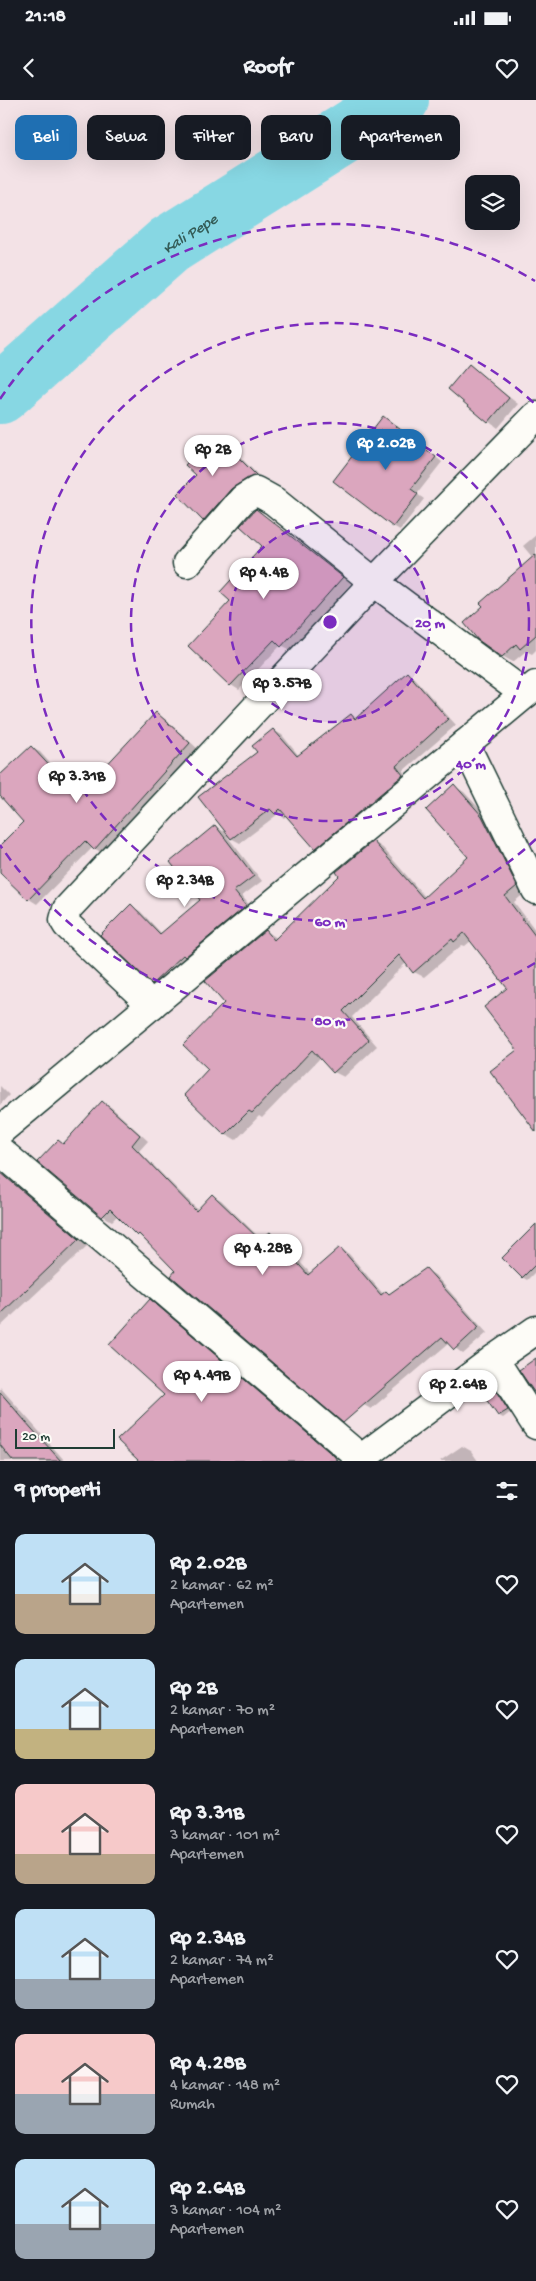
<!DOCTYPE html>
<html lang="id">
<head>
<meta charset="utf-8">
<style>
  body { margin:0; font-family:"Gochi Hand",sans-serif; background:#20242c; color:#f1f3f6; height:100vh; display:flex; flex-direction:column; font-size:19px; white-space:nowrap }
  * { box-sizing:border-box; margin:0 }
  p { font-size:16px; color:#9ea1a6 }
  .icon { flex:none; width:28px; height:28px; fill:none; stroke:currentColor; stroke-width:2; stroke-linecap:round; stroke-linejoin:round }
  .map { position:relative; height:1361px; overflow:hidden }
  .sheet { display:flex; flex-direction:column; background:#171b24; flex:1 }
  .sheet>* { flex:none }
  .banner { position:absolute; left:15px; top:15px; width:506px; height:45px; display:flex; gap:10px }
  .fabs { position:absolute; left:465px; top:75px; display:grid; gap:10px }
  .fabs a { display:grid; place-items:center; width:55px; height:55px; border-radius:10px; background:#171b24; box-shadow:0 5px 20px #0002; font-size:25px }
  .scale { position:absolute; left:15px; bottom:12px; width:100px; box-sizing:border-box; padding-left:5px; border:2px solid #1f3d34; border-top:0; font-size:14px; line-height:18px; white-space:nowrap; color:#1f3d34; -webkit-text-stroke:4px #fdfcf7; paint-order:stroke }
  .price { position:absolute; translate:-50% -42px; padding:0 11px; border-radius:18px; background:#fff; color:#222; font-size:16px; line-height:32px; filter:drop-shadow(0 1px 2px #0008) }
  .price::after { content:''; position:absolute; left:50%; top:30px; width:15px; height:11px; margin-left:-8px; background:inherit; clip-path:polygon(0 0,100% 0,50% 100%) }
  .price.current { background:#1f6fb2; color:#fff }
  ul { padding:0; list-style:none }
  li { display:flex; align-items:center; gap:15px; height:125px; padding:0 15px }
  li span { display:grid; place-items:center; flex:none; width:140px; height:100px; border-radius:10px; color:#555 }
  li>.icon { margin-inline-start:auto }
  span .icon { width:60px; height:60px; fill:#fffc; stroke-width:1 }
  li b { font-size:21px }
  h2 { display:flex; justify-content:space-between; align-items:center; height:60px; padding:0 15px; font-size:21px }
  .chip { padding:0 18px; border-radius:10px; background:#171b24; box-shadow:0 5px 20px #0002; font-size:18px; line-height:45px }
  .chip.current { background:#1f6fb2; color:#fff }
  .status { display:flex; justify-content:space-between; align-items:center; height:35px; padding:0 25px; background:#171b24; direction:ltr }
  .status svg { height:14px; fill:currentColor }
  header { display:flex; justify-content:space-between; align-items:center; height:65px; padding:0 15px; background:#171b24; font-size:22px; font-weight:800 }
  .map>svg:first-child { display:block }
  .shadow { fill:#0003 }
  .lines { fill:none; stroke-linecap:round; stroke-linejoin:round }
  .river { stroke:#87d7e3; stroke-width:60 }
  .building { fill:#dba6be; stroke:#1f3d34 }
  .minor-casing { stroke:#1f3d34; stroke-width:31 }
  .minor { stroke:#fdfcf7; stroke-width:28 }
  .ring { fill:none; stroke:#7b2cbf; stroke-width:2.5; stroke-dasharray:9 6 }
  .labels { text-anchor:middle; stroke-width:4.5; stroke-linejoin:round; paint-order:stroke }
  .water-label { font-size:16px; font-style:italic; fill:#345c57; stroke:#fdfcf7 }
  .centre { fill:#7b2cbf; stroke:#fdfcf7; stroke-width:2.5 }
  .ring-label { font-size:15px; text-anchor:middle; font-weight:bold; fill:#7b2cbf; stroke:#fdfcf7; stroke-width:4.5; stroke-linejoin:round; paint-order:stroke }
</style>
</head>
<body>
<div class="status"><b>21:18</b><svg viewBox="0 0 49 12"><path d="M0 12V9h3v3zM5 12V6h3v6zM10 12V3h3v9zM15 12V0h3v12zM26 1h20v11H26zM47 4h2v5h-2z"/></svg></div>
<header><svg class="icon" aria-label="back" viewBox="0 0 24 24"><path d="M15 5l-7 7 7 7"/></svg>Roofr<svg class="icon" aria-label="heart" viewBox="0 0 24 24"><path d="M12 20l-8-8c-3-5 5-10 8-4 3-6 11-1 8 4z"/></svg></header>
<div class="map">
<svg width="536" height="1361" viewBox="0 0 536 1361">
  <rect width="100%" height="100%" fill="#f3e2e6"/>
  <filter id="ink" filterUnits="userSpaceOnUse"><feTurbulence type="fractalNoise" baseFrequency=".02" numOctaves="2"/><feDisplacementMap in="SourceGraphic" scale="10" xChannelSelector="R" yChannelSelector="G"/><feConvolveMatrix kernelMatrix="1 2 1 2 8 2 1 2 1" color-interpolation-filters="sRGB"/></filter>
  <g filter="url(#ink)">
    <g class="shadow">
      <path d="M469 266 518 304 498 328 449 289Z"/>
      <path d="M390 322 442 362 417 394 424 399 400 430 393 426Z"/>
      <path d="M215 336 223 340 263 380 212 424 204 420 198 375Z"/>
      <path d="M257 411 351 483 291 550 281 545 239 590 231 585 190 546 232 501 264 446Z"/>
      <path d="M536 435V550L532 554 526 551 513 562 502 556 533 458 523 446Z"/>
      <path d="M407 574 415 579 456 625 403 671 411 680 324 753 316 748 287 715 284 718 278 714 240 743 227 736 262 781 242 796 254 811 162 888 153 883 131 806 140 811 162 834 202 800 215 726 228 734 259 652 273 630 282 635 299 656 351 615 357 618Z"/>
      <path d="M156 614 165 619 198 649 103 754 93 747 37 804 29 799 0 771V747L25 722 0 694V677L31 648 40 652 74 690 80 683 87 687Z"/>
      <path d="M454 686 464 692 492 722 526 792 514 802 536 831V1019L519 951 509 889 472 840 465 846 462 845 424 877 414 872 406 863 352 917 377 946 344 977 334 972 321 957 262 1018 259 1016 236 1040 226 1034 185 995 209 969 226 903 266 831 277 838 374 742 383 748 426 798 470 757Z"/>
      <path d="M0 986 9 995 0 1005Z"/>
      <path d="M102 1002 111 1007 148 1041 139 1051 198 1110 212 1095 221 1100 262 1140 270 1133 278 1138 311 1174 341 1149 349 1154 384 1195 387 1192 391 1195 426 1170 435 1175 487 1233 463 1254 449 1243 371 1309 362 1304 177 1171 118 1115 112 1121 103 1116 39 1062 64 1045Z"/>
      <path d="M7 1079 17 1085 88 1145 0 1227V1086Z"/>
      <path d="M536 1134V1171L527 1180 522 1177Z"/>
      <path d="M150 1201 159 1206 341 1361H141L166 1295Z"/>
      <path d="M0 1287 65 1361H0Z"/>
      <path d="M494 1289 498 1292 511 1312 503 1318 498 1315Z"/>
      <path d="M462 1346 471 1351 478 1361H440Z"/>
    </g>
    <g class="lines">
      <path class="river" id="s1" d="M0 294 169 145 399 0"/>
    </g>
    <g class="building">
      <path d="M469 264 509 298 488 323 448 289Z"/>
      <path d="M383 316 436 357 411 389 418 394 393 427 333 381Z"/>
      <path d="M215 334 257 376 248 378 231 389 203 421 177 394 196 375 185 365Z"/>
      <path d="M256 409 343 477 281 547 274 540 230 586 188 546 230 501 220 492 262 446 240 426Z"/>
      <path d="M536 454V535L520 549 516 544 502 557 478 540 464 523 483 506 480 503Z"/>
      <path d="M407 572 448 619 396 666 403 675 315 749 280 709 275 714 270 709 231 739 198 697 257 652 252 646 273 629 297 656 351 614 355 619Z"/>
      <path d="M156 612 190 643 94 750 85 741 28 800 0 773V745L23 722 0 696V675L31 646 72 690 80 681 86 687Z"/>
      <path d="M454 684 482 716 517 786 505 796 536 837V1032L490 971 517 950 484 907 507 888 464 833 454 842 452 839 413 873 399 855 343 911 369 940 333 973 312 950 252 1013 249 1011 225 1035 184 995 208 969 183 945 224 903 205 881 266 830 274 840 339 776 336 772 373 741 423 798 468 757 426 710Z"/>
      <path d="M215 725 254 776 234 791 246 806 185 857 183 855 152 884 100 835 131 804 160 834 200 800 170 762Z"/>
      <path d="M102 1001 140 1035 132 1045 196 1111 212 1094 260 1140 270 1132 308 1175 340 1147 381 1195 386 1191 389 1194 426 1168 479 1227 454 1250 442 1237 343 1323 171 1176 175 1171 139 1134 137 1136 110 1109 102 1117 37 1062 58 1040 63 1044Z"/>
      <path d="M0 1072 79 1139 0 1215Z"/>
      <path d="M536 1124V1164L522 1178 502 1158Z"/>
      <path d="M150 1199 334 1356 338 1361H139L117 1340 164 1295 109 1245Z"/>
      <path d="M536 1258V1291L534 1292 519 1270Z"/>
      <path d="M494 1288 508 1310 498 1316 483 1295Z"/>
      <path d="M0 1292 32 1329 61 1361H13L0 1345Z"/>
    </g>
    <g class="lines">
      <defs>
        <g id="minor">
          <path d="M187 463 243 399 256 391 274 401 374 482 525 594"/>
          <path d="M465 644 536 790"/>
          <path d="M152 905 67 825 64 820 67 809 374 482 536 316"/>
          <path d="M0 1031 536 585"/>
          <path d="M0 1051 364 1361"/>
          <path d="M494 1259 536 1325"/>
          <path d="M358 1361 494 1259 536 1230"/>
        </g>
      </defs>
      <use href="#minor" class="minor-casing"/>
      <use href="#minor" class="minor"/>
    </g>
  </g>
  <circle cx="330" cy="522" r="100" fill="#7b2cbf" fill-opacity=".12"/>
  <g class="ring">
    <circle cx="330" cy="522" r="100"/>
    <circle cx="330" cy="522" r="199"/>
    <path d="M536 739A299 299 0 1 1 536 305"/>
    <path d="M535 863A398 398 0 0 1 0 745M0 299A398 398 0 0 1 535 181"/>
  </g>
  <g class="labels">
    <g class="water-label">
      <text dy="6" stroke="none"><textPath href="#s1" startOffset="249">Kali Pepe</textPath></text>
    </g>
  </g>
  <circle cx="330" cy="522" r="8" class="centre"/>
  <g class="ring-label">
    <text x="430" y="527">20 m</text>
    <text x="471" y="668">40 m</text>
    <text x="330" y="826">60 m</text>
    <text x="330" y="925">80 m</text>
  </g>
</svg>
<div class="fabs">
<a><svg class="icon" aria-label="layers" viewBox="0 0 24 24"><path d="M12 4l9 5-9 5-9-5zM3 14l9 5 9-5"/></svg></a>
</div>
<div class="scale">20 m</div>
<b class="price current" style="left:386px;top:371px">Rp 2.02B</b>
<b class="price" style="left:213px;top:377px">Rp 2B</b>
<b class="price" style="left:264px;top:500px">Rp 4.4B</b>
<b class="price" style="left:282px;top:611px">Rp 3.57B</b>
<b class="price" style="left:77px;top:704px">Rp 3.31B</b>
<b class="price" style="left:185px;top:808px">Rp 2.34B</b>
<b class="price" style="left:263px;top:1176px">Rp 4.28B</b>
<b class="price" style="left:202px;top:1303px">Rp 4.49B</b>
<b class="price" style="left:458px;top:1312px">Rp 2.64B</b>
<div class="banner">
<a class="chip current">Beli</a>
<a class="chip">Sewa</a>
<a class="chip">Filter</a>
<a class="chip">Baru</a>
<a class="chip">Apartemen</a>
</div>
</div>
<section class="sheet">
<h2>9 properti<svg class="icon" aria-label="filters" viewBox="0 0 24 24"><path d="M4 7h16M4 17h16"/><circle cx="9" cy="7" r="2"/><circle cx="15" cy="17" r="2"/></svg></h2>
<ul>
<li><span style="background:linear-gradient(#bfe0f5 60%,#b9a48a 0)"><svg class="icon" aria-label="home" viewBox="0 0 24 24"><path d="M3 11l9-7 9 7M6 9v11h12V9"/></svg></span><div><b>Rp 2.02B</b><p>2 kamar · 62 m²</p><p>Apartemen</p></div><svg class="icon" aria-label="heart" viewBox="0 0 24 24"><path d="M12 20l-8-8c-3-5 5-10 8-4 3-6 11-1 8 4z"/></svg></li>
<li><span style="background:linear-gradient(#bfe0f5 70%,#c2b280 0)"><svg class="icon" aria-label="home" viewBox="0 0 24 24"><path d="M3 11l9-7 9 7M6 9v11h12V9"/></svg></span><div><b>Rp 2B</b><p>2 kamar · 70 m²</p><p>Apartemen</p></div><svg class="icon" aria-label="heart" viewBox="0 0 24 24"><path d="M12 20l-8-8c-3-5 5-10 8-4 3-6 11-1 8 4z"/></svg></li>
<li><span style="background:linear-gradient(#f6c9c9 70%,#b9a48a 0)"><svg class="icon" aria-label="home" viewBox="0 0 24 24"><path d="M3 11l9-7 9 7M6 9v11h12V9"/></svg></span><div><b>Rp 3.31B</b><p>3 kamar · 101 m²</p><p>Apartemen</p></div><svg class="icon" aria-label="heart" viewBox="0 0 24 24"><path d="M12 20l-8-8c-3-5 5-10 8-4 3-6 11-1 8 4z"/></svg></li>
<li><span style="background:linear-gradient(#bfe0f5 70%,#9aa5b1 0)"><svg class="icon" aria-label="home" viewBox="0 0 24 24"><path d="M3 11l9-7 9 7M6 9v11h12V9"/></svg></span><div><b>Rp 2.34B</b><p>2 kamar · 74 m²</p><p>Apartemen</p></div><svg class="icon" aria-label="heart" viewBox="0 0 24 24"><path d="M12 20l-8-8c-3-5 5-10 8-4 3-6 11-1 8 4z"/></svg></li>
<li><span style="background:linear-gradient(#f6c9c9 60%,#9aa5b1 0)"><svg class="icon" aria-label="home" viewBox="0 0 24 24"><path d="M3 11l9-7 9 7M6 9v11h12V9"/></svg></span><div><b>Rp 4.28B</b><p>4 kamar · 148 m²</p><p>Rumah</p></div><svg class="icon" aria-label="heart" viewBox="0 0 24 24"><path d="M12 20l-8-8c-3-5 5-10 8-4 3-6 11-1 8 4z"/></svg></li>
<li><span style="background:linear-gradient(#bfe0f5 65%,#9aa5b1 0)"><svg class="icon" aria-label="home" viewBox="0 0 24 24"><path d="M3 11l9-7 9 7M6 9v11h12V9"/></svg></span><div><b>Rp 2.64B</b><p>3 kamar · 104 m²</p><p>Apartemen</p></div><svg class="icon" aria-label="heart" viewBox="0 0 24 24"><path d="M12 20l-8-8c-3-5 5-10 8-4 3-6 11-1 8 4z"/></svg></li>
</ul>
</section>
</body>
</html>
